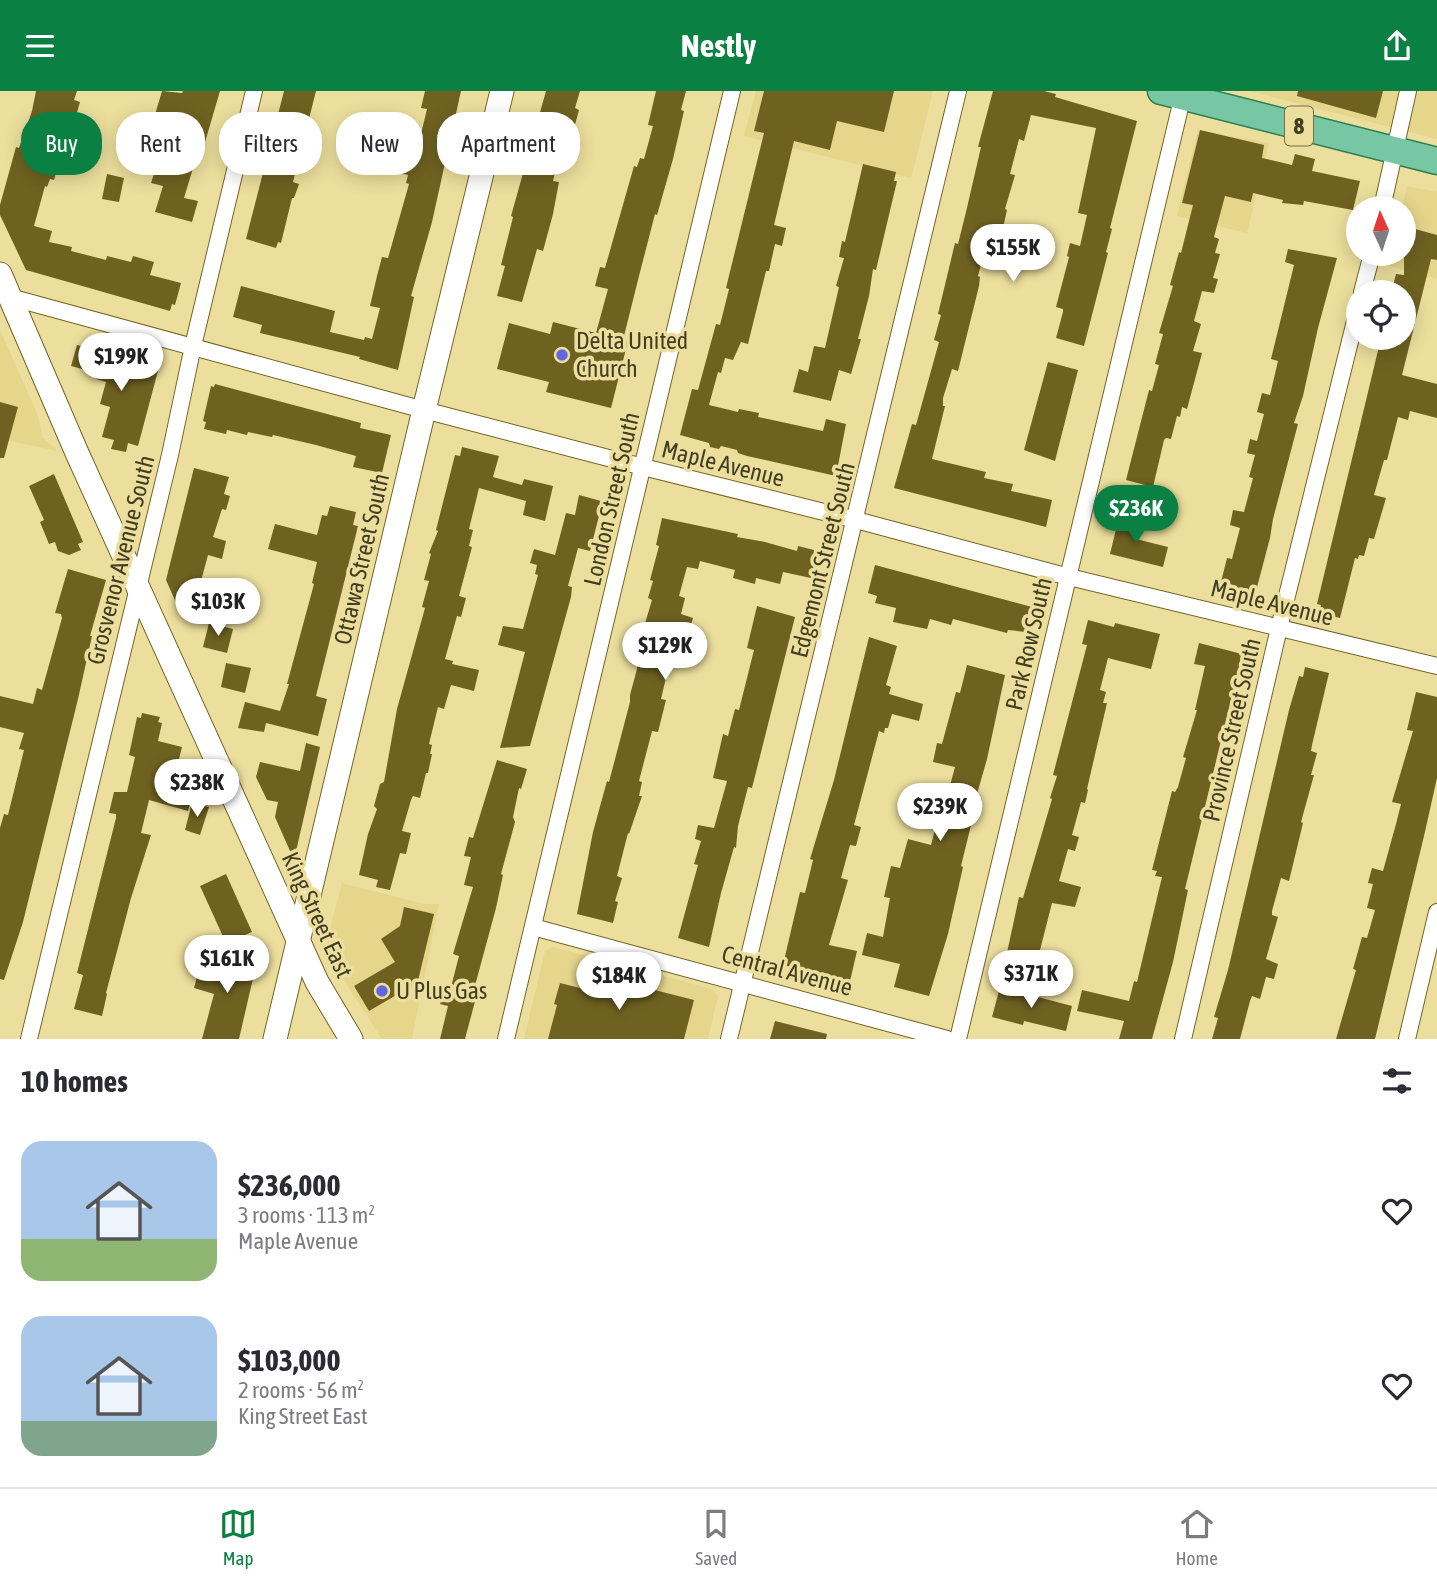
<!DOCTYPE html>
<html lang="en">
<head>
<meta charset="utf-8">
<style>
  body { margin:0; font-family:"Asap Condensed",sans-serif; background:#f7f7f7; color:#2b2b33; height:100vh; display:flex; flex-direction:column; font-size:26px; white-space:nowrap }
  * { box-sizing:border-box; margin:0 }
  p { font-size:23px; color:#7c7c81 }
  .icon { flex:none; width:38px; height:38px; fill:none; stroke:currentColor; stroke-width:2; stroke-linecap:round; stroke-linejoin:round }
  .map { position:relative; height:948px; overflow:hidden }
  .sheet { display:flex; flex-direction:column; background:#fff; flex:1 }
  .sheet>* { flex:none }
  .guide { position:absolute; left:21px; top:21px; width:700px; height:63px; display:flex; gap:14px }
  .needle { width:46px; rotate:357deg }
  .tools { position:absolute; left:1346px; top:105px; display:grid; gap:14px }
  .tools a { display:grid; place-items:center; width:70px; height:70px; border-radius:50%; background:#fff; box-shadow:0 4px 18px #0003; font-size:35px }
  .price { position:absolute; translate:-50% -60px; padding:0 16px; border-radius:24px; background:#fff; color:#222; font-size:23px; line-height:46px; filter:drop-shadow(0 2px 4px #0008) }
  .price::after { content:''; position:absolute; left:50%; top:42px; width:21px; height:16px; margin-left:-10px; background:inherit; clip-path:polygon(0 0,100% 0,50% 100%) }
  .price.active { background:#0b8043; color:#fff }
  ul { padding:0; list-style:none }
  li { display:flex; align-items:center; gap:21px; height:175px; padding:0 21px }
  li span { display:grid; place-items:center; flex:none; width:196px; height:140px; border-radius:21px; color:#555 }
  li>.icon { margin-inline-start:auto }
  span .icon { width:84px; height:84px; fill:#fffc; stroke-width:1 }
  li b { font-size:30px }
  h2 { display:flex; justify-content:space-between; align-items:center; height:84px; padding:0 21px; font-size:30px }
  .tag { padding:0 24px; border-radius:28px; background:#fff; box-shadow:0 4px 18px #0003; font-size:24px; line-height:63px }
  .tag.active { background:#0b8043; color:#fff }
  header { display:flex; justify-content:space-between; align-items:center; height:91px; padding:0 21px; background:#0b8043; color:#fff; font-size:32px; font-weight:700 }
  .dock { display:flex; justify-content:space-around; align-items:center; height:98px; border-top:2px solid #e1e1e2; background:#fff; font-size:19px; color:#7c7c81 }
  .dock a { display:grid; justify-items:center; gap:4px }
  .dock .active { color:#0b8043 }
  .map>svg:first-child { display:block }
  .built { fill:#e5d68c }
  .building { fill:#6f6221 }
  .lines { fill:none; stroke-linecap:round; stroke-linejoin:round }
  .street-casing { stroke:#736625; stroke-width:18 }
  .secondary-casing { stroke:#736625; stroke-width:25 }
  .primary-casing { stroke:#2a7f50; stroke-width:29 }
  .street { stroke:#fff; stroke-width:16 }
  .secondary { stroke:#fff; stroke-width:23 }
  .primary { stroke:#77c7a4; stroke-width:26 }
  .poi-dot { fill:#6366df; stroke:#ecdf9d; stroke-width:2.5 }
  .labels { text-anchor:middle; stroke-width:7; stroke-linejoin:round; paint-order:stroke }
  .shield { fill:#ecdf9d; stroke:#766e47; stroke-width:2 }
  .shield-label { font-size:23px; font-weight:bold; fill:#433d22 }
  .poi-label { font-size:24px; fill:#433d22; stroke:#ecdf9d; text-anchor:start }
  .street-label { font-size:24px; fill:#433d22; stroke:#ecdf9d }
</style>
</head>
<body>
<header><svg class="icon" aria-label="menu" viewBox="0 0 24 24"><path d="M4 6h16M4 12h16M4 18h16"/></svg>Nestly<svg class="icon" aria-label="share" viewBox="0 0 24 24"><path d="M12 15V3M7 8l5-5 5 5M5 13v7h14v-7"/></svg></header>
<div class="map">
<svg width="1437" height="948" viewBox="0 0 1437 948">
  <rect width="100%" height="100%" fill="#ecdf9d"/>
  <g class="built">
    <path d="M756 0H933L911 87 744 45Z"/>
    <path d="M1250 0H1437V48Z"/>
    <path d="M1198 39 1269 52 1247 142 1177 125Z"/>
    <path d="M1407 95 1437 101V188L1389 175 1392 163H1404L1402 117Z"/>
    <path d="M0 239 37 322 43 347 58 360 0 348Z"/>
    <path d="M342 792 424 813H439L412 948H382L332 871 327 850Z"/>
    <path d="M553 856 712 898 718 905 708 948H524L545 860Z"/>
  </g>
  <g class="building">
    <path d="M36 0H77L74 9 80 11 69 49 61 46 53 74 58 76 54 89 50 88 47 96 45 95 34 135 52 140 49 151 72 156 71 160 106 169 107 165 131 171 133 165 154 171 150 184 181 192 175 214 172 213 170 220 26 179 0 124V114L16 56 19 57 32 20Z"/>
    <path d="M162 0 182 2 183 0H220L201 65 197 64 184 107 198 110 192 131 155 121 163 95 151 92 170 32 154 27Z"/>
    <path d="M284 0H316L293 91 299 93 294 107H292L281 152 278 151 276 157 246 148Z"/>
    <path d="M425 0H461L432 131 411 205 414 206 398 279 359 268 360 266 260 242 262 234 233 226 241 195 335 220 330 241 364 249 365 246 372 248 380 217 370 215 377 185 382 166 388 167 409 93 406 92 408 84 382 78 381 81 361 75 367 54 387 60 386 64 414 72 427 18 421 17Z"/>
    <path d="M546 0H580L575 17 579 19 573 41 576 42 572 55 564 53 561 57 553 90 559 91 553 123 543 160 537 158 522 211 497 205 505 175 501 174 513 126 511 125Z"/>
    <path d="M656 0H686L681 19 684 20 673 68 657 124 655 123 639 185 623 249 628 250 611 317 546 301 549 291 497 278 509 232 550 243 553 231 596 242 608 198 595 195 600 176 605 177 634 75 637 76 640 67 644 68 653 35 648 34Z"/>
    <path d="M764 0H894L884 41 837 30 830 59 794 50 774 134 786 137 782 155 775 153 769 180H766L748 253 741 251 733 269 725 267 721 282 718 281 709 314 738 321 739 318 759 322 758 326 823 340 826 328 846 333 836 385 747 365 738 362 737 359 721 355 719 358 710 356 709 352 680 344 692 298 698 299 716 233 720 234 729 198 726 197 764 42 754 40Z"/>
    <path d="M993 0H1044L1056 3 1055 6 1137 30 1110 137 1112 138 1106 161 1108 162 1084 255 1056 247 1063 221V218L1056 216 1069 166 1067 165 1070 152 1080 155 1087 124 1078 122 1096 37 1031 24 1024 50 1019 48 1010 83 1015 84 1005 118 1007 119 1000 150 993 148 991 155 986 154 978 185 980 186 979 195 958 280 952 278 943 307V315H945L932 368 986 381 984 387 1013 393 1011 400 1052 409 1046 436 894 397 912 333 916 334 939 251 934 249 941 224 938 223 955 152 958 153 966 121 981 56H978Z"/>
    <path d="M1298 0H1383L1376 27 1297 5Z"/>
    <path d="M1200 39 1264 54 1262 67 1292 74 1295 63 1315 68 1312 80 1360 90 1353 119 1304 110 1303 114 1282 112 1283 109 1253 102 1251 111 1225 105 1214 146 1219 148 1215 162 1220 163 1213 187 1218 188 1214 202 1202 200 1194 230 1201 233 1193 260 1202 262 1187 318 1182 316 1180 326 1177 325 1171 348 1166 347 1164 349 1153 396 1126 389 1149 299 1152 300 1159 274 1155 273 1163 243 1159 242 1173 195 1170 194 1179 161 1181 162 1193 114 1182 112Z"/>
    <path d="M863 73 896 81 894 90H897L876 179 873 178 869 205 858 248H861L851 283 839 279 831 310 793 301 799 278 808 281 814 255 825 257 839 196 836 195 844 167 839 166 842 150 845 151Z"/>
    <path d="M107 83 124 87 119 111 102 108Z"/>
    <path d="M1404 135 1437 144V169L1431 168 1402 284 1437 293V327L1410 320 1408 329 1398 326 1387 369H1384L1374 404 1386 407 1374 448 1369 447 1364 465 1359 464 1358 468 1355 467 1340 527 1319 522 1321 514 1317 513 1381 247H1404V201L1392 199 1396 183 1404 184Z"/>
    <path d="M1288 158 1337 167 1318 237 1303 305 1294 332 1298 333 1273 428 1270 447 1256 500 1251 499 1250 504 1236 500 1237 495 1221 491 1227 467 1232 468 1240 437 1230 434 1233 419 1244 421 1253 387 1249 386 1255 364 1247 362 1250 348 1257 350 1264 323 1257 321 1262 302 1270 304 1278 270 1271 268 1294 174 1285 171Z"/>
    <path d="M77 254 159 276 138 355 128 352 126 361 111 358 114 349 102 346 110 316 100 313 106 291 96 288 98 282 71 275Z"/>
    <path d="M1048 271 1078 279 1055 370 1024 359Z"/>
    <path d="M215 293 331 324 361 332 360 337 391 344 382 382 353 376 356 365 316 354 273 344 272 346 248 341 247 344 227 339 226 343 204 338 206 331 203 330 211 295 214 296Z"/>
    <path d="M0 311 18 316 4 367H0Z"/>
    <path d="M462 356 499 365 493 386 522 394 524 388 553 395 545 430 523 424 526 410 479 397 469 438 473 439 469 455 472 456 459 505 466 507 461 526 457 525 445 568 453 570 452 573 479 579 474 600 451 594 444 618 438 616 429 653 432 654 430 663H432L428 682H426L420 707 413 705 411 709 402 740 411 742 406 763 400 762 390 799 376 796 378 789 359 784 368 743 377 718 374 715 380 693 384 691 397 618 425 517 422 516 429 490 424 489 431 463 429 462 438 440 436 439 455 364 460 365Z"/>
    <path d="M194 377 229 386 224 403 230 405 226 419 222 418 213 446 226 450 222 468 208 464 201 490 211 493 204 523 178 516 166 489Z"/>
    <path d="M54 383 83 451 78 453 81 459 69 464 58 460 55 451 49 453 40 431 44 429 29 395Z"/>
    <path d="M579 404 601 410 600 421 590 460 578 457 568 495 572 496 571 506 530 655 500 657 525 561 498 554 503 535 523 538 538 484 535 483 537 474 530 472 534 458 555 464 566 422 575 424Z"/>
    <path d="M330 415 356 421 353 434 358 435 316 605 327 608 318 645 266 632 264 641 238 637 245 611 280 620 289 593H287L314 493 312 492 317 471 268 458 275 433 317 444 322 424 327 425Z"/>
    <path d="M1121 426 1140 430 1136 448 1168 456 1163 476 1110 463 1118 430 1120 431Z"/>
    <path d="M662 427 738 443 737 446 765 451 797 460 798 455 818 460 811 487 783 481 780 493 756 487 755 493 733 487 735 479 700 470 698 478 687 476 679 505 685 507 681 523 693 527 687 546 674 543 666 573 669 574 661 608 666 609 658 641 652 640 639 690 642 691 639 705H642L629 743 628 742 617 785 622 787 615 810 618 811 613 832 577 823 593 741 607 690 609 691 630 611V604L637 578V559L652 509 648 507 653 490 650 489 659 455 656 454Z"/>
    <path d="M875 474 1032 516 1026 541 1008 539 1007 542 953 528 951 534 930 528 927 538 893 531 896 517 875 512 877 505 868 502Z"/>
    <path d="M68 478 106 489 90 545H92L78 608 23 831 4 889 0 888V737L4 723 8 724 24 659 19 658 24 642 0 636V605L33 613 37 597 42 599 62 527 61 523 55 522Z"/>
    <path d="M757 515 795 526 752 697 748 696 738 735 736 757 734 756 721 802 709 856 678 847 698 774 694 773 701 750 695 748 698 734 714 737 727 690 713 687 723 643 728 645 735 618 739 619 754 559 747 557Z"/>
    <path d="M1088 529 1114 536 1115 532 1160 543 1151 578 1108 567 1100 599 1106 601 1103 612H1107L1087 698 1088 699 1085 712 1081 711 1072 744 1079 746 1075 760 1068 758 1059 790 1081 796 1075 816 1052 812 1039 863 1050 867 1046 881 1005 871 1019 806 1023 807 1052 708 1050 707 1057 685 1053 684 1087 554 1082 553Z"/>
    <path d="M209 532 233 538 227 562 203 556Z"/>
    <path d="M869 546 897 555 886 594 891 596 889 603 923 613 919 630 892 623 888 637H885L884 642 879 640 854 734 861 736 856 755 850 754 841 787 848 789 829 854 857 860 850 890 783 874 800 801 805 802 813 769 810 768 834 689Z"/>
    <path d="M1199 552 1242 563 1185 798 1188 799 1173 871 1152 948H1119L1124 930 1077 920 1082 899 1129 910 1134 890 1137 891 1162 786 1155 785 1157 780 1152 779 1172 700 1175 701 1178 696 1186 667 1183 666 1197 619H1195L1205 575 1194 573Z"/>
    <path d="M226 572 251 577 245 602 221 596Z"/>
    <path d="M967 574 1005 584 987 668 973 717 975 718 961 775 963 776 948 843 929 905 894 896 900 873 862 864 867 842 883 846 890 807 884 806 891 775 900 777 908 748 931 754 938 728 933 726 937 711 945 713 955 676 933 671 937 652 942 653 956 601 960 602Z"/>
    <path d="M1305 576 1329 582 1312 654 1311 660 1317 662 1311 684H1314L1301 731 1303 732 1289 790 1281 787 1272 820V824L1278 826 1266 868 1278 873 1274 888 1266 886 1260 908 1252 905 1250 910 1240 948H1212L1218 927 1214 926 1228 879 1289 619 1299 585 1303 586Z"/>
    <path d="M1416 601 1437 606V687L1424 745 1375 948H1336L1356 879 1353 878 1362 846 1367 847 1375 819 1367 817 1373 793 1368 792 1372 777 1383 780 1396 733 1401 713 1392 711 1413 640 1407 639Z"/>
    <path d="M142 622 160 626 158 631 162 632 158 650 182 656 175 684 196 689 188 720 149 709 141 742 151 744 131 807 106 902 107 903 102 925 74 918 83 884 77 882 116 727V723L109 722 114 701H127L135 666 129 664 137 626 141 627Z"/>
    <path d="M306 652 320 656 294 769 275 726 278 711 267 709 256 686 260 671 300 680Z"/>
    <path d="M497 669 527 678 521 698 519 697 513 726 515 731 501 783 503 784 496 817 473 902 477 903 465 948H440L448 915 440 913 445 894 451 896 459 865 453 863 473 796 464 794 471 766 464 765 469 746 473 747Z"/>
    <path d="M192 712 209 716 200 744 185 739Z"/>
    <path d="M226 783 252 841 226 852 200 795Z"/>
    <path d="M404 816 434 823 416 898 410 896 369 920 354 895 395 871 381 848 400 835Z"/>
    <path d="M220 860 257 870 239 948H202L214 903 194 897 200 875 214 879Z"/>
    <path d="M592 883 694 909 684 948H548L557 914 554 913 560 892 588 899Z"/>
    <path d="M1000 896 1072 915 1066 940 1024 930 1023 934 992 926Z"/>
    <path d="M775 930 827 943 826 948H770Z"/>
  </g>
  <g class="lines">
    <defs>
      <g id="street">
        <path d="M1382 117 1408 0"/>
        <path d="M1362 201 1372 163"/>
        <path d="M6 205 424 319 643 376 856 429 1069 486 1437 575"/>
        <path d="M533 836 947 948"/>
        <path d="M29 948 170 364 193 255 254 0"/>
        <path d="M506 948 732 0"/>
        <path d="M729 948 958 0"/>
        <path d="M958 948 1184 0"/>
        <path d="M1183 948 1279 537 1358 218"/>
        <path d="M1407 948 1437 821"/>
      </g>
      <g id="secondary">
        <path d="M0 183 77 362 299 851 317 891 351 948"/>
        <path d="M275 948 424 319 502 0"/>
      </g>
      <path id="primary" d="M1161 0 1437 70"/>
    </defs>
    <use href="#street" class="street-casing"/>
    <use href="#secondary" class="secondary-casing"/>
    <use href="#primary" class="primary-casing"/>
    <use href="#street" class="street"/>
    <use href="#secondary" class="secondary"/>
    <use href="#primary" class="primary"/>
  </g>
  <g class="poi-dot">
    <circle cx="562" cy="264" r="7"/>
    <circle cx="382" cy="900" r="7"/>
  </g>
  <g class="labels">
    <rect class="shield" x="1285" y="15.5" width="28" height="39" rx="5"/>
    <g class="shield-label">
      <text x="1299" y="43">8</text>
    </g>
    <g class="poi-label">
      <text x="576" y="258">Delta United<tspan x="576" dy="28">Church</tspan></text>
      <text x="396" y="908">U Plus Gas</text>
    </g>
    <g class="street-label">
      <text transform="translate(723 373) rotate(14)" y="8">Maple Avenue</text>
      <text transform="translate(612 408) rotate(-77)" y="8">London Street South</text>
      <text transform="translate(362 468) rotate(-77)" y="8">Ottawa Street South</text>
      <text transform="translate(121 469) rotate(-76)" y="8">Grosvenor Avenue South</text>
      <text transform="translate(823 469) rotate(-76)" y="8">Edgemont Street South</text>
      <text transform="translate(1272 512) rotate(14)" y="8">Maple Avenue</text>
      <text transform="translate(1029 553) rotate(-77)" y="8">Park Row South</text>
      <text transform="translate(1232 639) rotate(-77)" y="8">Province Street South</text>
      <text transform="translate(317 824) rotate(65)" y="8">King Street East</text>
      <text transform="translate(787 880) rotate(15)" y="8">Central Avenue</text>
    </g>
  </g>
</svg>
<div class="tools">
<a><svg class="needle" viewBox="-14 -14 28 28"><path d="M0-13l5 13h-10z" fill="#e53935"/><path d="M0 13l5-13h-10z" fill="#7c7c81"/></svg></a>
<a><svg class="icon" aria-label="locate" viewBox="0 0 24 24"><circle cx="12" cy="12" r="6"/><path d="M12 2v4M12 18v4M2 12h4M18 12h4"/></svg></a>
</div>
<b class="price" style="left:1013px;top:193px">$155K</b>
<b class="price" style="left:121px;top:302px">$199K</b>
<b class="price active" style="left:1136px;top:454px">$236K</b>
<b class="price" style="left:218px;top:547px">$103K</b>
<b class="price" style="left:665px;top:591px">$129K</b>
<b class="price" style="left:197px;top:728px">$238K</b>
<b class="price" style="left:940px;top:752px">$239K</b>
<b class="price" style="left:227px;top:904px">$161K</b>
<b class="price" style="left:1031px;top:919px">$371K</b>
<b class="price" style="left:619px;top:921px">$184K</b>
<div class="guide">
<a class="tag active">Buy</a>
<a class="tag">Rent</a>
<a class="tag">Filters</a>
<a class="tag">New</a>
<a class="tag">Apartment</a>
</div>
</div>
<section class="sheet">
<h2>10 homes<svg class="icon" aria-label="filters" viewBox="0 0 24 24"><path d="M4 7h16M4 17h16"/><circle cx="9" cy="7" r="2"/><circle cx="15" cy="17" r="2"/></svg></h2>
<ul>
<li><span style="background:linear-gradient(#a9c7e8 70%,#8fb573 0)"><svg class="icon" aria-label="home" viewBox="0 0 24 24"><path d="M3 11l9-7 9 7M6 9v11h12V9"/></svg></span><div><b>$236,000</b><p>3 rooms · 113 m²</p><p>Maple Avenue</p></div><svg class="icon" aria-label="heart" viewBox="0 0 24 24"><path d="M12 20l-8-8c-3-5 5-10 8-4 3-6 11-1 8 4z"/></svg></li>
<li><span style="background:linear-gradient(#a9c7e8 75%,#7fa58c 0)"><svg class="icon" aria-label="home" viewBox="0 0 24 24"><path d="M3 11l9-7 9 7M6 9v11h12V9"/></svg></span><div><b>$103,000</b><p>2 rooms · 56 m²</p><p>King Street East</p></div><svg class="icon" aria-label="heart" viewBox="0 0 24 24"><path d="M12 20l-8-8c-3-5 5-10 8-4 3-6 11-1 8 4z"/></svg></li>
</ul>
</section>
<nav class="dock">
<a class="active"><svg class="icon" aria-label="map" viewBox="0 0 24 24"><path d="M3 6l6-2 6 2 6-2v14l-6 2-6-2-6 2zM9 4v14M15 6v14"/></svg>Map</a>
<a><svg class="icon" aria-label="saved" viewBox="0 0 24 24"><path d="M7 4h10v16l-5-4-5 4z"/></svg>Saved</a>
<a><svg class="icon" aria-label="home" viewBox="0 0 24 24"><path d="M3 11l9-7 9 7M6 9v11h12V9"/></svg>Home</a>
</nav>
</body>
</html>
